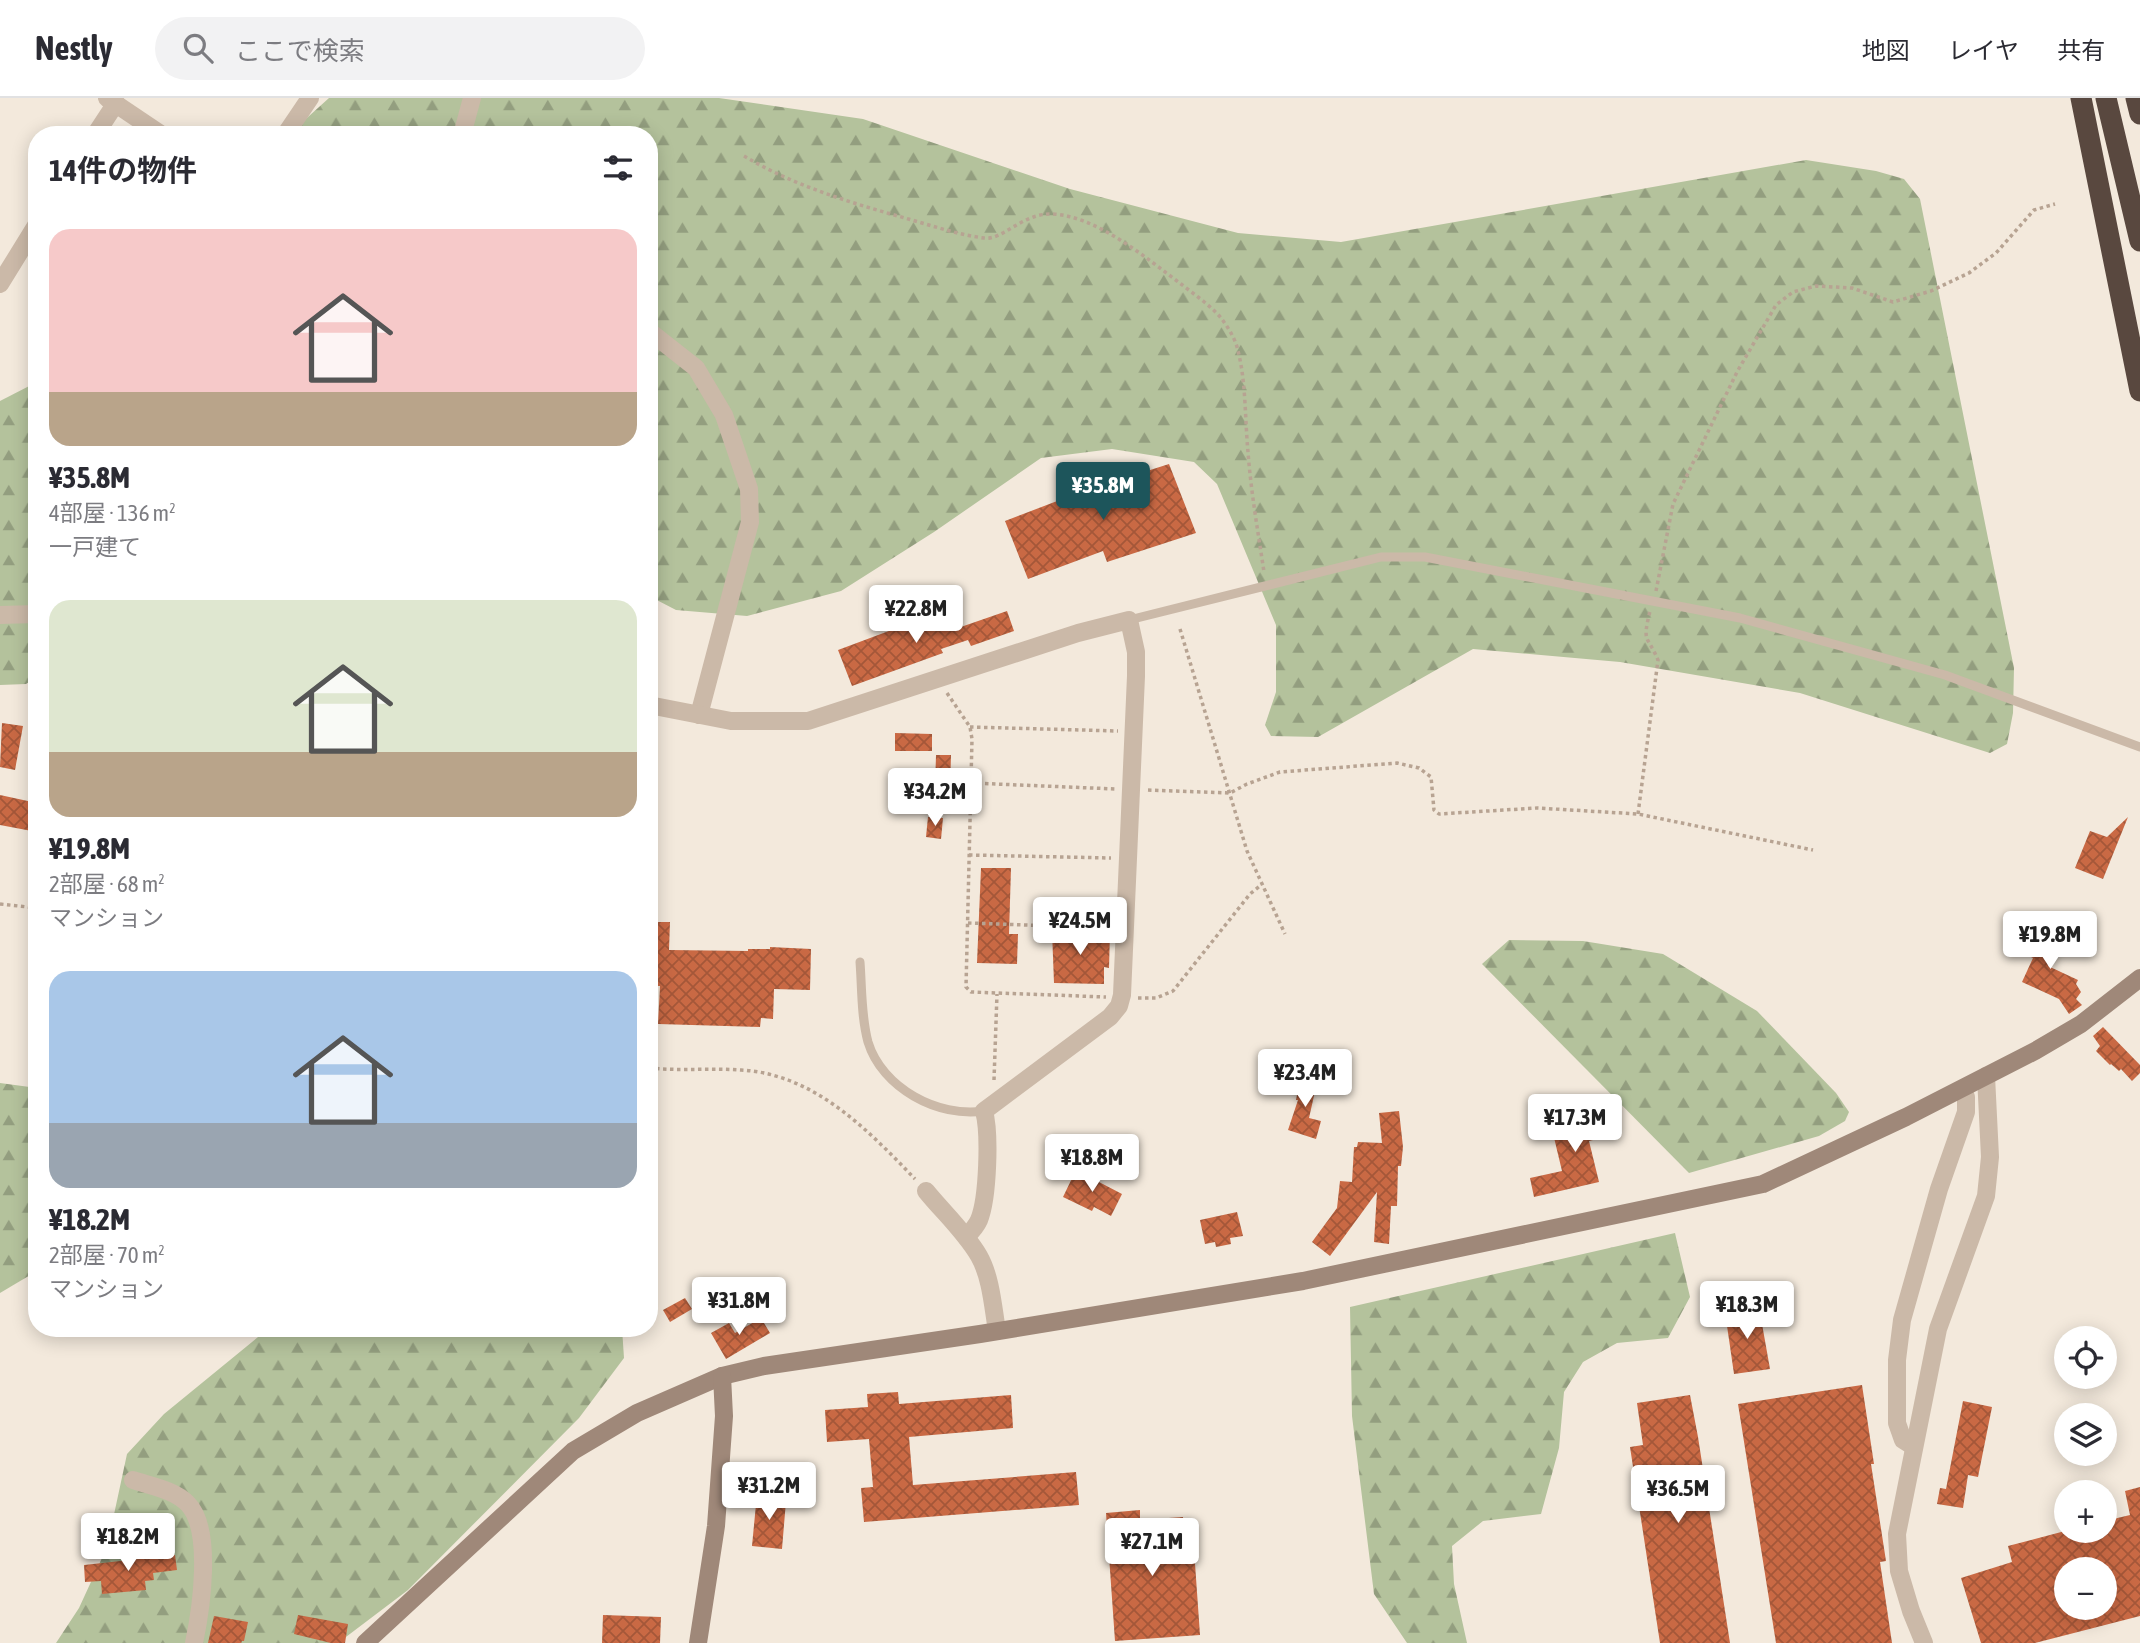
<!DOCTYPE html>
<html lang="ja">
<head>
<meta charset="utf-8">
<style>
  body { margin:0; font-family:"Asap Condensed","Noto Sans JP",sans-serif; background:#f2f2f3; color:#2b2b33; height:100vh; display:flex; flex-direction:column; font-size:26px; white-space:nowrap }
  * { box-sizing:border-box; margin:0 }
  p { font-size:23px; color:#7c7c81 }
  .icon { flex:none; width:38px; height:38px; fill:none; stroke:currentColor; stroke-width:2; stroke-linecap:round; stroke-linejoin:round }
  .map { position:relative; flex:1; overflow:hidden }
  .sheet { position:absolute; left:28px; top:28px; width:630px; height:1211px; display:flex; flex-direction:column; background:#fff; border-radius:28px; box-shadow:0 4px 18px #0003 }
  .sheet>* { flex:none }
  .buttons { position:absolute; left:2054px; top:1228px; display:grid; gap:14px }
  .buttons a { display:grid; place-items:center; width:63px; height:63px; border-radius:50%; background:#fff; box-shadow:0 4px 18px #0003; font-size:35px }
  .price { position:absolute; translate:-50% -60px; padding:0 16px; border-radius:7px; background:#fff; color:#222; font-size:23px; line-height:46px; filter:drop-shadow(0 2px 4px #0008) }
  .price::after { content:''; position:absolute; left:50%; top:42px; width:21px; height:16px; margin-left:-10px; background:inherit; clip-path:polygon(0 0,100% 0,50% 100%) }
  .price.selected { background:#1d555b; color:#fff }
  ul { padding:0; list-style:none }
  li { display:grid; align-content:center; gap:14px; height:371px; padding:0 21px }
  li span { display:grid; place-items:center; height:217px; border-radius:21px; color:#555 }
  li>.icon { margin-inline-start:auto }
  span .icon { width:126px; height:126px; fill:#fffc; stroke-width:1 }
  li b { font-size:30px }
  h2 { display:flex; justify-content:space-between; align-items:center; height:84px; padding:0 21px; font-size:30px }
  header { display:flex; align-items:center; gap:42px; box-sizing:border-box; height:98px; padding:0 35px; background:#fff; border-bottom:2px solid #e1e1e2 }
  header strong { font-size:33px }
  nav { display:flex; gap:38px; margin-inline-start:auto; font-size:24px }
  .search { width:490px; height:63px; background:#f2f2f3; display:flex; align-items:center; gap:18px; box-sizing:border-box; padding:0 24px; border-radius:38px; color:#7c7c81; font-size:26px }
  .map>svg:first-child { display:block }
  .forest { fill:url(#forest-firs) }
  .building { fill:url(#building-cross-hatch); fill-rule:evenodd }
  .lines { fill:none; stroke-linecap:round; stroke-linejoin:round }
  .path { stroke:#b7a392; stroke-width:3.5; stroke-dasharray:3.5 3.5; stroke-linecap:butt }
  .lane { stroke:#cbb9a8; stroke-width:9 }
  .street { stroke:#cbb9a8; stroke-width:18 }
  .secondary { stroke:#9f8879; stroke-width:18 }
  .highway { stroke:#59483f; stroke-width:21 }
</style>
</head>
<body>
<header>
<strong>Nestly</strong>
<div class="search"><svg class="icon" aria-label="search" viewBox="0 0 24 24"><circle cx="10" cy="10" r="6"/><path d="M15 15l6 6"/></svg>ここで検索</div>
<nav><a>地図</a><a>レイヤ</a><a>共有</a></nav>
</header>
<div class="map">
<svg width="2140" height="1545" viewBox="0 0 2140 1545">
  <defs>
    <pattern id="forest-firs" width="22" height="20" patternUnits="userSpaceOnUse" patternTransform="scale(1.75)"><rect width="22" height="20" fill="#b4c29c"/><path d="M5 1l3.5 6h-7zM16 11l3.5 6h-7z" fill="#939e7f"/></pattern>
    <pattern id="building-cross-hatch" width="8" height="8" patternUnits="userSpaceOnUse" patternTransform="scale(1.75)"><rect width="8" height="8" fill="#c96944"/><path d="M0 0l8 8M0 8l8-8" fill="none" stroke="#a45739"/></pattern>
  </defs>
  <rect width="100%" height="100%" fill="#f3e9dc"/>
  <g class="forest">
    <path d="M329 0H719L863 21 1070 91 1238 135 1341 144 1806 62 1876 73 1904 81 1920 101 2014 570 2013 615 2007 646 1990 655 1800 595 1620 564 1473 551 1318 639 1271 638 1265 627 1276 594V527L1217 386 1194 364 1112 351 1041 360 934 434 841 493 747 518 676 512 649 498V37H288Z"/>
    <path d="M37 284V579L26 586 0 587V303Z"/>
    <path d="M1509 842 1583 843 1663 856 1757 913 1836 995 1849 1014 1845 1023 1819 1038 1689 1075 1482 866Z"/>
    <path d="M0 985 37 990V1173L0 1195Z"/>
    <path d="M1675 1135 1690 1199 1668 1240 1617 1245 1583 1264 1564 1294 1559 1350 1541 1416 1483 1423 1452 1448 1454 1486 1467 1545H1407L1374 1496 1352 1318 1350 1209Z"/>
    <path d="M261 1230H622L624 1260 579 1320 408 1492 338 1545H56L79 1510 107 1449 127 1356 164 1316 258 1239Z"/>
  </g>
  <g class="building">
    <path d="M1169 366 1196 435 1107 464 1103 453 1028 481 1005 423 1078 395Z"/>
    <path d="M1007 513 1014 533 971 548 968 542 941 551 943 555 852 588 838 552 929 518 931 523 950 516 955 531Z"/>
    <path d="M2 625 23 628 15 672 0 669Z"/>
    <path d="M895 635 932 636V653H895Z"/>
    <path d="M936 657H951L950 693 935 692Z"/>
    <path d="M0 697 37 705V734L0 727Z"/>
    <path d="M928 719 943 720 941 741 926 739Z"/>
    <path d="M2128 719 2103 781 2075 770 2090 733 2107 739Z"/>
    <path d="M981 770H1011L1009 836H1018L1017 866 977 865Z"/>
    <path d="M653 824H670L669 852 748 853V851H770V849L811 851 810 892 774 891 773 921 761 920 760 929 658 926 660 888H652Z"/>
    <path d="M2035 828 2061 841 2048 868 2078 882 2076 886 2081 894 2076 901 2082 907 2069 916 2059 901 2022 884 2033 860 2023 855Z"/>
    <path d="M1052 833 1110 834 1109 870 1104 869V886L1054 885Z"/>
    <path d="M2103 929 2140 967V975L2132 983 2121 971 2119 973 2111 966 2110 967 2096 953 2100 948 2093 938Z"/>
    <path d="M1301 977 1318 980 1309 1020 1321 1023 1316 1041 1288 1032 1298 1002H1296Z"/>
    <path d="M1399 1013 1403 1049 1401 1068H1398L1397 1108H1391L1389 1146 1374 1144 1377 1094 1330 1158 1312 1144 1337 1110 1340 1083 1352 1084 1354 1049H1357L1358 1044 1382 1045 1379 1015Z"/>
    <path d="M1611 1013 1617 1036 1589 1043 1599 1084 1534 1099 1530 1080 1562 1073 1551 1027Z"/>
    <path d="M1076 1072 1122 1096 1111 1118 1094 1109 1092 1113 1063 1099Z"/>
    <path d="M1237 1114 1243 1138 1230 1140 1231 1146 1216 1149 1215 1144 1205 1146 1200 1122Z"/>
    <path d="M685 1200 692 1211 670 1224 663 1212Z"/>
    <path d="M1759 1209 1770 1271 1734 1276 1725 1214Z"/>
    <path d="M761 1220 770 1235 726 1261 711 1235 729 1225 735 1235Z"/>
    <path d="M1862 1287 1874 1366H1871L1886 1463 1880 1464 1892 1545H1776L1738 1306Z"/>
    <path d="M898 1294 899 1306 1011 1297 1013 1330 909 1339 913 1387 1076 1374 1079 1407 864 1424 861 1390 873 1389 869 1341 827 1344 825 1312 868 1309 867 1296Z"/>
    <path d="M1690 1297 1698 1339 1730 1545H1660L1630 1349 1643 1347 1637 1305Z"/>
    <path d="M1963 1303 1992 1309 1978 1379 1968 1377 1963 1410 1937 1406 1940 1390 1946 1391Z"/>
    <path d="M2140 1389V1518L2035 1545H1981L1961 1480 2012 1464 2008 1448 2065 1433H2105V1423L2130 1417 2125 1393ZM2067 1472H2105V1510H2067Z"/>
    <path d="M762 1395 778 1397V1402L786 1403 782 1451 752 1448 757 1396Z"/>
    <path d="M1140 1412V1422L1183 1419 1184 1438 1193 1437 1200 1537 1115 1543 1106 1415Z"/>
    <path d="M175 1457 177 1472 153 1475 154 1482 145 1483 146 1492 102 1496 101 1483 85 1484 84 1467Z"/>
    <path d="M298 1517 348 1526 345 1545H331L294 1536Z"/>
    <path d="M603 1517 661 1519 660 1545H602Z"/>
    <path d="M214 1518 248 1524 244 1543H242L241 1545H208Z"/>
  </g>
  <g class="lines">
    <g class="path">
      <path d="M744 58C796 89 855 106 912 122 936 129 960 137 984 140 1002 143 1022 115 1052 116 1097 118 1146 160 1181 186 1195 197 1210 207 1221 220 1228 229 1236 242 1238 253 1246 283 1245 323 1248 354 1251 394 1258 434 1264 474"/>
      <path d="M1656 493 1673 406 1737 274 1776 207 1793 194 1816 188 1852 190 1893 204 1931 193 1969 175 1996 155 2034 112 2055 106"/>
      <path d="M1180 531 1247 753 1285 836"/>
      <path d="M947 595 970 629 972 641 966 889 971 894 1106 899"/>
      <path d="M970 629 1118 633"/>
      <path d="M971 685 1116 691"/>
      <path d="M1148 692 1230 695 1247 686 1280 674 1397 665 1419 670 1431 679 1434 712 1439 716 1537 710 1638 716 1813 752"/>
      <path d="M1638 716 1658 562C1647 536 1642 546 1650 513"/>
      <path d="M969 757 1111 760"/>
      <path d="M0 806 37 810"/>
      <path d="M968 825 1109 830"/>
      <path d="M1138 900H1156L1173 893 1250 796 1261 787"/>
      <path d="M649 970C680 973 710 970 741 972 814 976 867 1031 915 1081"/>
      <path d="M994 982 997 896"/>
    </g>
    <g class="lane">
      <path d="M1129 522 1381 459H1425L1740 520 1945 577 2140 649"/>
      <path d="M860 864C862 890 861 918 868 944 882 990 938 1020 984 1013"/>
    </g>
    <g class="street">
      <path d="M107 0 162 37"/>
      <path d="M95 37 116 5"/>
      <path d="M285 37 310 0"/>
      <path d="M462 37 472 0"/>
      <path d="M0 186 37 126"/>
      <path d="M649 233 696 270 724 317 749 391 750 424 699 617"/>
      <path d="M0 517 37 516"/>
      <path d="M649 607 731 623H808L1078 535 1129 522 1136 554V578L1122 897 1119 908 1110 919 984 1013C990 1035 988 1100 979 1122 976 1129 972 1133 966 1139"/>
      <path d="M926 1093C943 1114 965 1134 979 1158 991 1179 993 1209 997 1233"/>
      <path d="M1914 1349 1903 1342 1897 1325V1262L1902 1222 1939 1091 1966 1014V999L1962 991"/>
      <path d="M133 1382C151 1388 175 1392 188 1406 213 1432 201 1512 194 1545"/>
      <path d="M1924 1545 1911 1513 1899 1473 1897 1436 1938 1231 1986 1098 1990 1059 1986 978"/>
    </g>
    <g class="secondary">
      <path d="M365 1545 573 1353 637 1315 722 1278 764 1268 980 1236 1303 1183 1763 1086 1906 1019 2035 953 2081 926 2140 880"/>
      <path d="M698 1545 716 1428 724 1318 722 1278"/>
    </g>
    <g class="highway">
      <path d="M2081 0 2140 293"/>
      <path d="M2106 0 2140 143"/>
      <path d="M2136 0 2140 16"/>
    </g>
  </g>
</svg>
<div class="buttons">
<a><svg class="icon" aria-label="locate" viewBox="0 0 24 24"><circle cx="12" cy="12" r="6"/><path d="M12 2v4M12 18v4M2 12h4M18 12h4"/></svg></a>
<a><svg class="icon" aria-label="layers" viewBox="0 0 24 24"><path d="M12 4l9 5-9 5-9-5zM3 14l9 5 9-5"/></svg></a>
<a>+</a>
<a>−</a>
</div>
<b class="price selected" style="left:1103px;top:424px">¥35.8M</b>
<b class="price" style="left:916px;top:547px">¥22.8M</b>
<b class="price" style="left:935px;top:730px">¥34.2M</b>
<b class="price" style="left:1080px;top:859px">¥24.5M</b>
<b class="price" style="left:2050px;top:873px">¥19.8M</b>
<b class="price" style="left:1305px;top:1011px">¥23.4M</b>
<b class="price" style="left:1575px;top:1056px">¥17.3M</b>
<b class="price" style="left:1092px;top:1096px">¥18.8M</b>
<b class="price" style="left:739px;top:1239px">¥31.8M</b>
<b class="price" style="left:1747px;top:1243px">¥18.3M</b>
<b class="price" style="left:769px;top:1424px">¥31.2M</b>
<b class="price" style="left:1678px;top:1427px">¥36.5M</b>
<b class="price" style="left:128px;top:1475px">¥18.2M</b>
<b class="price" style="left:1152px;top:1480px">¥27.1M</b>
<section class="sheet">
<h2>14件の物件<svg class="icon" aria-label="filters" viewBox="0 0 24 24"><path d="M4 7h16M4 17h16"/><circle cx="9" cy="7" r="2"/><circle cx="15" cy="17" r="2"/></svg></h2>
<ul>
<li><span style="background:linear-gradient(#f6c9c9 75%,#b9a48a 0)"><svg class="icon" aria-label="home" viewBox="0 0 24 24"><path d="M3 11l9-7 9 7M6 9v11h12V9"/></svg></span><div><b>¥35.8M</b><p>4部屋 · 136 m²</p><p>一戸建て</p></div></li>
<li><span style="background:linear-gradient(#dfe7d0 70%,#b9a48a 0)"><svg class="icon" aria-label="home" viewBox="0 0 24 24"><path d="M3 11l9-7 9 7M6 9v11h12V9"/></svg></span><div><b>¥19.8M</b><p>2部屋 · 68 m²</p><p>マンション</p></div></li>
<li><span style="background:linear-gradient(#a9c7e8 70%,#9aa5b1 0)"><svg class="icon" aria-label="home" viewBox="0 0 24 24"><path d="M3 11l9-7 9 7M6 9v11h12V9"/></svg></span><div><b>¥18.2M</b><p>2部屋 · 70 m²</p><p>マンション</p></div></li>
</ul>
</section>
</div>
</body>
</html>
